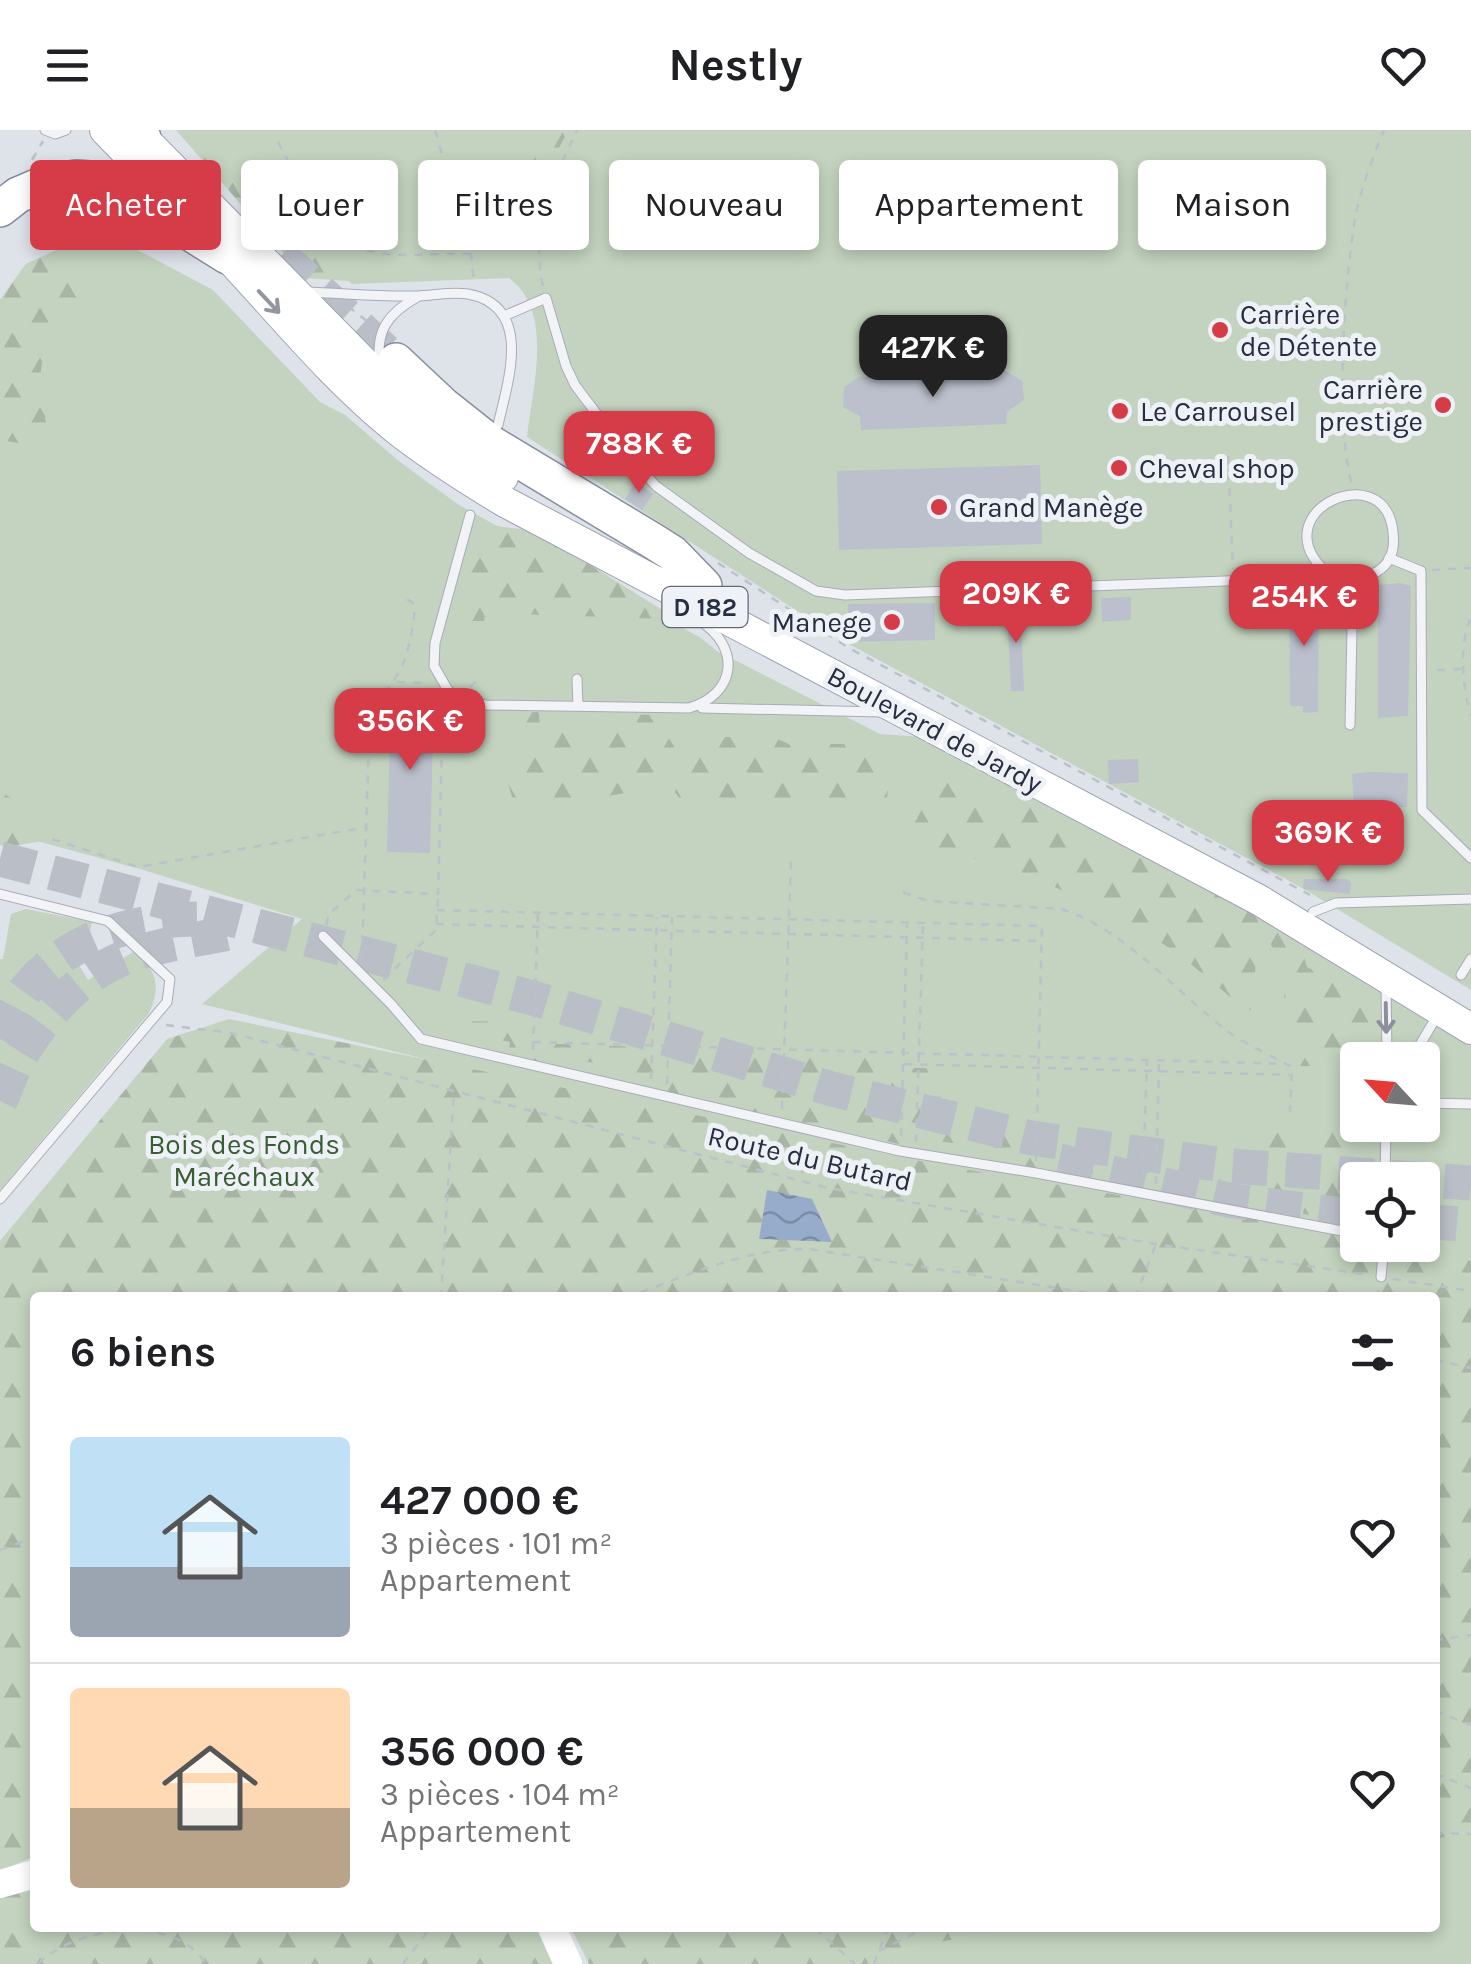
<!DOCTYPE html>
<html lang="fr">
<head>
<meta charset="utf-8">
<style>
  body { margin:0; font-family:Karla,sans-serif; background:#f2f2f2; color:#202124; height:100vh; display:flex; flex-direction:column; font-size:38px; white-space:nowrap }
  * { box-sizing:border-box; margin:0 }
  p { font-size:32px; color:#757577 }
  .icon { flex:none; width:55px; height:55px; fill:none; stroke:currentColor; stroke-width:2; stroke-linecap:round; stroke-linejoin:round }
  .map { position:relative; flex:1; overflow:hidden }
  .drawer { position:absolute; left:30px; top:1162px; width:1410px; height:640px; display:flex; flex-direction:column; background:#fff; border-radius:10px; box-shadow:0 5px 15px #0003 }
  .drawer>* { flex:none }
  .guide { position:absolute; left:30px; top:30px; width:1412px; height:90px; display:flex; gap:20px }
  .needle { width:65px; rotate:296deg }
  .buttons { position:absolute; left:1340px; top:912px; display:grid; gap:20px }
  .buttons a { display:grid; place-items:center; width:100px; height:100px; border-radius:10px; background:#fff; box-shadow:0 5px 15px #0003; font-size:50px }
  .price { position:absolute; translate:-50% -85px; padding:0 22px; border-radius:20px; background:#d53c47; color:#fff; font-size:32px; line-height:65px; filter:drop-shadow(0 2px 5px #0008) }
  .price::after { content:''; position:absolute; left:50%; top:60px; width:30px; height:22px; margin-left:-15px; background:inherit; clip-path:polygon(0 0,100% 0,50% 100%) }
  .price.active { background:#222; color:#fff }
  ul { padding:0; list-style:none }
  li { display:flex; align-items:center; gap:30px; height:250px; padding:0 40px }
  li+li { border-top:2px solid #e0e0e0 }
  li span { display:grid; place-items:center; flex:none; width:280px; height:200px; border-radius:10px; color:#555 }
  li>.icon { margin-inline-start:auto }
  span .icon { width:120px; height:120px; fill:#fffc; stroke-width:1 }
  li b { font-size:42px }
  h2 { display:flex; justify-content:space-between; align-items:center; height:120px; padding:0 40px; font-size:42px }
  .chip { padding:0 35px; border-radius:10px; background:#fff; box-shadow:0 5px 15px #0003; font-size:35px; line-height:90px }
  .chip.active { background:#d53c47; color:#fff }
  header { display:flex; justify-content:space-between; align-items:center; height:130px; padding:0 40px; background:#fff; font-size:45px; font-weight:700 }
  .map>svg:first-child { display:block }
  .grass { fill:#c3d3bf; fill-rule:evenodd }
  .forest { fill:url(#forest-firs) }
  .water { fill:url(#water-waves) }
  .building { fill:#bbc0cc }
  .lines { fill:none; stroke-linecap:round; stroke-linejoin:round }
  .highway-tunnel { stroke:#b9bec7; stroke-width:35; stroke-dasharray:35 18; stroke-linecap:butt }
  .lane-casing { stroke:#a7acb7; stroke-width:11 }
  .primary-casing { stroke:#9da5b5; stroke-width:32 }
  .highway-casing { stroke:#858ea0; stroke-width:38 }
  .path { stroke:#bcc0c8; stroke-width:2.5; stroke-dasharray:8 8; stroke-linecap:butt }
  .lane { stroke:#f1f3f7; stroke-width:9 }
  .secondary { stroke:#fff; stroke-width:28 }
  .primary { stroke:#fff; stroke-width:30 }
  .highway { stroke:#fff; stroke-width:35 }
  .oneway { stroke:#9396a0 }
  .oneway2 { stroke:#8c909c }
  .poi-dot { fill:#d53c47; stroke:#eef1f6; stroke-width:4 }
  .labels { text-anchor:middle; stroke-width:10; stroke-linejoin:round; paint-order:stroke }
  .shield { fill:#eef1f6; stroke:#636877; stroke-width:2.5 }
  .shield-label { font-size:25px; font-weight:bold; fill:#272e41 }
  .poi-label { font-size:28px; fill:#272e41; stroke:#eef1f6; text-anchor:start }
  .street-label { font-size:28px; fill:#272e41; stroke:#eef1f6 }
  .park-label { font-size:28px; fill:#385d33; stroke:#eef1f6 }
</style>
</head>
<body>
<header><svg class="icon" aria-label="menu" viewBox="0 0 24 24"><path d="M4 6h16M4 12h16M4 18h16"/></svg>Nestly<svg class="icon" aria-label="heart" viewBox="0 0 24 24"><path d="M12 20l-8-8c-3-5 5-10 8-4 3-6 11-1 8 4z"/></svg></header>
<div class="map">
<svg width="1471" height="1834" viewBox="0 0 1471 1834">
  <defs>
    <pattern id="forest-firs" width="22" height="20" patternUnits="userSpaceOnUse" patternTransform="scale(2.5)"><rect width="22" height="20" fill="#c3d3bf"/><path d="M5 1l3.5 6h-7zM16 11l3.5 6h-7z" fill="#a8b5a5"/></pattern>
    <pattern id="water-waves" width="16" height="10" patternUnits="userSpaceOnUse" patternTransform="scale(2.5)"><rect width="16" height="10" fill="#97accb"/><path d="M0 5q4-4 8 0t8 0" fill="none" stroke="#7b8ca6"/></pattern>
  </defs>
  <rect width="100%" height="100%" fill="#dee2e9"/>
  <g class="grass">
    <path d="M183 0H1471V860L1304 759 847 513 527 307C532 259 555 182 509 148L352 154Z"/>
    <path d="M100 100 213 160 320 272 345 285 400 332 459 375 701 508 717 521 880 604 924 607C1109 704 1293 803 1471 914V1139L571 965 202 874 302 789 140 739 0 701V170L26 134ZM1358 930H1422V995H1358ZM1358 1050H1422V1115H1358Z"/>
    <path d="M26 779 92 792 89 806 93 818 77 832 88 850 133 822C158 838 161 858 149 883L0 1060V829H3L11 784Z"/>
    <path d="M1471 1701V1834H888L892 1822 1008 1798H1435V1709Z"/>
  </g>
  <g class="forest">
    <path d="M176 0H192L260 59 302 108 331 118 349 151 305 148Z"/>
    <path d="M536 0H568L547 42 530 105H497Z"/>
    <path d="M63 117C70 129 86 142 90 156 97 184 57 198 47 218 30 253 55 291 42 317L0 310V170L26 134Z"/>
    <path d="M480 394 536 401 667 483 666 489 485 483 484 491H453L468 453Z"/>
    <path d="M539 582 540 600 605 601 606 584 666 585C666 590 665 596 666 601 670 616 682 616 672 637 668 645 659 655 649 659 639 662 523 678 516 677 510 662 503 643 510 628 515 619 520 617 522 606L506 598 508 583Z"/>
    <path d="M703 607H774L827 633 830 630 818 614H875C887 634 894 656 883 677L682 672 675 662C683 641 699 629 703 607Z"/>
    <path d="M944 646C961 654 994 678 1014 672 1022 669 1027 665 1037 664L1074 687 1085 715 1095 721 1153 724 1292 807 1302 821 1307 837 1378 873 1379 930H1358L1357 937 1301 936C1271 903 1298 845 1268 811H1256L1254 879 1248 880C1222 862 1200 840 1175 822 1128 788 1070 763 1017 741 995 732 917 717 908 706L937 650Z"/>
    <path d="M0 663C23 669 31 692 42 711L8 717 0 715Z"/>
    <path d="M229 889 934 1034 1301 1096 1357 1108 1358 1115H1393L1471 1131V1701L1435 1709V1168H35V1726L0 1741V1111L167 909Z"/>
    <path d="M440 891 526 892 531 899V913L901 926V938H941L939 999 1045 1004V1037L1261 1045V997L1300 994 1375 995 1380 1010 1377 1050H1358L1357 1091 1303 1084 1304 1075 1166 1052 1164 1062 1024 1037 1015 1022 938 1011 936 1022 628 955 631 941 547 923 544 935 508 926 510 912 449 899 445 911 436 908Z"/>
    <path d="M35 1754V1798H538L555 1834H0V1767Z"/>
    <path d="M571 1798H1008L893 1822 888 1834H589Z"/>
  </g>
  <path class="water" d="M767 1060 812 1069 832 1112 759 1109Z"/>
  <g class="building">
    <path d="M1006 241 1022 251 1024 270 1007 282 1006 294 861 300 860 286 843 277 844 257 859 247Z"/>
    <path d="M1040 335 1042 414 839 420 837 341Z"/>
    <path d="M636 351 653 364 642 380 625 369Z"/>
    <path d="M1400 453 1411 456 1408 586 1378 588V455Z"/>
    <path d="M1319 458 1318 582 1303 583V576H1290L1289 461Z"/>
    <path d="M1131 467V490L1102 492 1101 468Z"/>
    <path d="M1007 472H1020L1024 561H1011Z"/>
    <path d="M935 473V510L848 512V474Z"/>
    <path d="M391 562 434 563 430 723 387 722Z"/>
    <path d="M1138 629 1139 652 1109 654 1108 630Z"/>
    <path d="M1367 642 1408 643 1407 677H1354L1352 644Z"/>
    <path d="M1304 749H1347L1351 752 1350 764 1303 759Z"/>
  </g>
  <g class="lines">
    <g class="highway-tunnel">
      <path d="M239 94 267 113 396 231"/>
      <path d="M0 729 533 868 832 959 1031 1008 1232 1036 1471 1053"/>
      <path d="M0 909C8 892 14 876 25 861 66 808 135 789 199 789"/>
      <path d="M0 971C7 957 11 942 19 928 48 880 84 839 140 822 169 813 202 809 232 802"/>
      <path d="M1059 1031 1233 1071 1358 1087"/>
      <path d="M1422 1091 1471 1095"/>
    </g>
    <defs>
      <g id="lane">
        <path d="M45 0 55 4 66 0"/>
        <path d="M305 162C342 163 378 167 414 166 433 166 450 161 468 164 534 176 508 251 498 295"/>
        <path d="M504 186 546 168 566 236 575 255 626 323 656 356 749 423 816 461 845 465 1332 447C1365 453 1398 442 1393 402 1385 323 1253 385 1332 447"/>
        <path d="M380 234C375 200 389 183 417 167"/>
        <path d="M470 385 435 513 434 536 449 562 485 575 689 578C737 564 741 517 700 491"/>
        <path d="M1389 428 1421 441 1422 680 1471 728"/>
        <path d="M577 549 578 576"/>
        <path d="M702 578 881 582"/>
        <path d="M1350 595 1353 451"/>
        <path d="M0 764 108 791 170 849 167 872 0 1069"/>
        <path d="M1313 782 1336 773 1471 769"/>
        <path d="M323 806 391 874 421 909 900 1021 1036 1043 1358 1104"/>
        <path d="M1461 845 1471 829"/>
        <path d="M1386 853 1387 930"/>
        <path d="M1411 930 1434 891"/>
        <path d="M1422 973 1471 974"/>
        <path d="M1385 1050 1386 995"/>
        <path d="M1381 1147 1384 1115"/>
      </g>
      <g id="primary">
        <path d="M105 0 179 76"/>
        <path d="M135 0 405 274 455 317 503 347"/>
        <path d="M211 109C272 172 327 243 395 298 430 326 467 349 505 372L1259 770 1471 899"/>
      </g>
      <g id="highway">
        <path d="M140 0 143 8"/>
        <path d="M0 79 18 65 46 53 76 48 105 50 145 65 184 99 227 126"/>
        <path d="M396 231 444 276 492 314 653 411 672 423 704 456"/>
      </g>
    </defs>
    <use href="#lane" class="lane-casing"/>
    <use href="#primary" class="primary-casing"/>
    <use href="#highway" class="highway-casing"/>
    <g class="path">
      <path d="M435 0 471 124 474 153"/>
      <path d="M278 12C298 49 324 111 370 121 401 129 438 122 471 124"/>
      <path d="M32 30 43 11"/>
      <path d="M543 156C530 102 554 48 577 0"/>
      <path d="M348 176 373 196"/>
      <path d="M1228 326 1233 439"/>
      <path d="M1351 352C1335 282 1344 160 1355 89 1360 60 1373 27 1384 0"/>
      <path d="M718 433 849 518 1310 765"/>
      <path d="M1432 440 1471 438"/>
      <path d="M1471 489C1458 512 1463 561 1471 586"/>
      <path d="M1437 540 1464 539"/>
      <path d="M397 552 429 553"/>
      <path d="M470 557 481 547"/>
      <path d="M52 709 138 737 367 697"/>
      <path d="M903 762 928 771 1061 779C1124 798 1178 864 1230 903 1249 916 1272 926 1292 937L1290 982"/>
      <path d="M437 780 1042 796 1036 1031"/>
      <path d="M436 794 1040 811"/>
      <path d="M326 795 329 784 356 760 438 764 443 578 448 574"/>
      <path d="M362 829 370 578C405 543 408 528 415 480L413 473 402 466"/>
      <path d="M383 850 436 800 438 766"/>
      <path d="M166 895 231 903 828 1058 1156 1114 1370 1145"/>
      <path d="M533 912 1287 934"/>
      <path d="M533 920 538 783"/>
      <path d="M904 934 1290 945"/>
      <path d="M651 949 657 787"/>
      <path d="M667 954 672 787"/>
      <path d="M782 979 791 731"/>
      <path d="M901 1006 907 794"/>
      <path d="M916 1012 923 795"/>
      <path d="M1143 1048 1147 931"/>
      <path d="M1156 1054 1159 932"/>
      <path d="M1393 1149 1471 1161"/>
      <path d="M441 1168 454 961"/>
      <path d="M626 1168C685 1146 746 1118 809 1119L1121 1168"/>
      <path d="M1135 1168 1156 1114"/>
      <path d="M1378 1168 1379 1158"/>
      <path d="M1435 1230 1471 1238"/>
      <path d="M0 1420 35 1407"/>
      <path d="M1435 1510 1471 1505"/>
      <path d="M1435 1581 1471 1595"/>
      <path d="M1435 1644 1471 1658"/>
      <path d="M1435 1703 1471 1704"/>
      <path d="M815 1798 855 1834"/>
      <path d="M879 1821 926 1798"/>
      <path d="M38 1834C75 1796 176 1783 206 1834"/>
      <path d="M403 1834 430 1798"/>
      <path d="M874 1834 888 1798"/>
    </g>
    <use href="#lane" class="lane"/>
    <g class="secondary">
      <path d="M0 1754 35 1744"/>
      <path d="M552 1798 568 1834"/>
    </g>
    <use href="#primary" class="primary"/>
    <use href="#highway" class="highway"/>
  </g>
  <defs><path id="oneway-shaft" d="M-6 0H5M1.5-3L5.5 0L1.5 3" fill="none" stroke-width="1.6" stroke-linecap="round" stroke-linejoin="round" transform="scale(2.5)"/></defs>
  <use class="oneway" href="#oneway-shaft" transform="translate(269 172) rotate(47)"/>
  <use class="oneway2" href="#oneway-shaft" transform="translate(1386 888) rotate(89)"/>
  <g class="poi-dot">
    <circle cx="1220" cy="200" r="10"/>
    <circle cx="1443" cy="275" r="10"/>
    <circle cx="1120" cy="281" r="10"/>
    <circle cx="1119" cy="338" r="10"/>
    <circle cx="939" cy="377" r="10"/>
    <circle cx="892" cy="492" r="10"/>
  </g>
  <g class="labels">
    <rect class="shield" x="662.5" y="457" width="85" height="40" rx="8"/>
    <g class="shield-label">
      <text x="705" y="486">D 182</text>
    </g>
    <g class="poi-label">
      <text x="1240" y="194">Carrière<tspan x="1240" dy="32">de Détente</tspan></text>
      <text x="1423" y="269" text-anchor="end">Carrière<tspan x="1423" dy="32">prestige</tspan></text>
      <text x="1140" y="291">Le Carrousel</text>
      <text x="1139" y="348">Cheval shop</text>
      <text x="959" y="387">Grand Manège</text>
      <text x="872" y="502" text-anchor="end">Manege</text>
    </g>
    <g class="street-label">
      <text transform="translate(935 599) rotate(28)" y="10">Boulevard de Jardy</text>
      <text transform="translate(810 1028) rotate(13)" y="10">Route du Butard</text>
    </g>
    <g class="park-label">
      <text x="244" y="1024">Bois des Fonds<tspan x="244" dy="32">Maréchaux</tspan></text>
    </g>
  </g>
</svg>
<div class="buttons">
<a><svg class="needle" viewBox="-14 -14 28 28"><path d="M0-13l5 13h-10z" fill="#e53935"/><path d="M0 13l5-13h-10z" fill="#757577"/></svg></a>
<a><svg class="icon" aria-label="locate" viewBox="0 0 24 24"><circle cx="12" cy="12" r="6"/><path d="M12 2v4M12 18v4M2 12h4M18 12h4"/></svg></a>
</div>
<b class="price active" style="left:933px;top:270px">427K €</b>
<b class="price" style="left:639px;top:366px">788K €</b>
<b class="price" style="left:1016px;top:516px">209K €</b>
<b class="price" style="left:1304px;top:519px">254K €</b>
<b class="price" style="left:410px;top:643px">356K €</b>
<b class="price" style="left:1328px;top:755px">369K €</b>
<div class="guide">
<a class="chip active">Acheter</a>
<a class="chip">Louer</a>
<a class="chip">Filtres</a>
<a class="chip">Nouveau</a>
<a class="chip">Appartement</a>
<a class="chip">Maison</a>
</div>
<section class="drawer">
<h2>6 biens<svg class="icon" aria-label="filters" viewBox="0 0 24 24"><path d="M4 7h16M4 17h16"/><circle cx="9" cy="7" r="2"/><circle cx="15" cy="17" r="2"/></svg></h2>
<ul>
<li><span style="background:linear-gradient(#bfe0f5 65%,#9aa5b1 0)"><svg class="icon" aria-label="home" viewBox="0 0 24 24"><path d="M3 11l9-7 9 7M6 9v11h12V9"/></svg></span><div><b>427 000 €</b><p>3 pièces · 101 m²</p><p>Appartement</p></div><svg class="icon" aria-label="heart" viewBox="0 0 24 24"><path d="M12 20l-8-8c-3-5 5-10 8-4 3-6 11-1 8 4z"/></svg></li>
<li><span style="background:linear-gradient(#ffd9b3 60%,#b9a48a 0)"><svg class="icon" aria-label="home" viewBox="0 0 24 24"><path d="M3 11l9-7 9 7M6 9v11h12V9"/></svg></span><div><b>356 000 €</b><p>3 pièces · 104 m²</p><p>Appartement</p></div><svg class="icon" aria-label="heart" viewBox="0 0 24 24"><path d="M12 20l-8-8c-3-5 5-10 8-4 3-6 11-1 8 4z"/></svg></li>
</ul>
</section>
</div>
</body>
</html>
